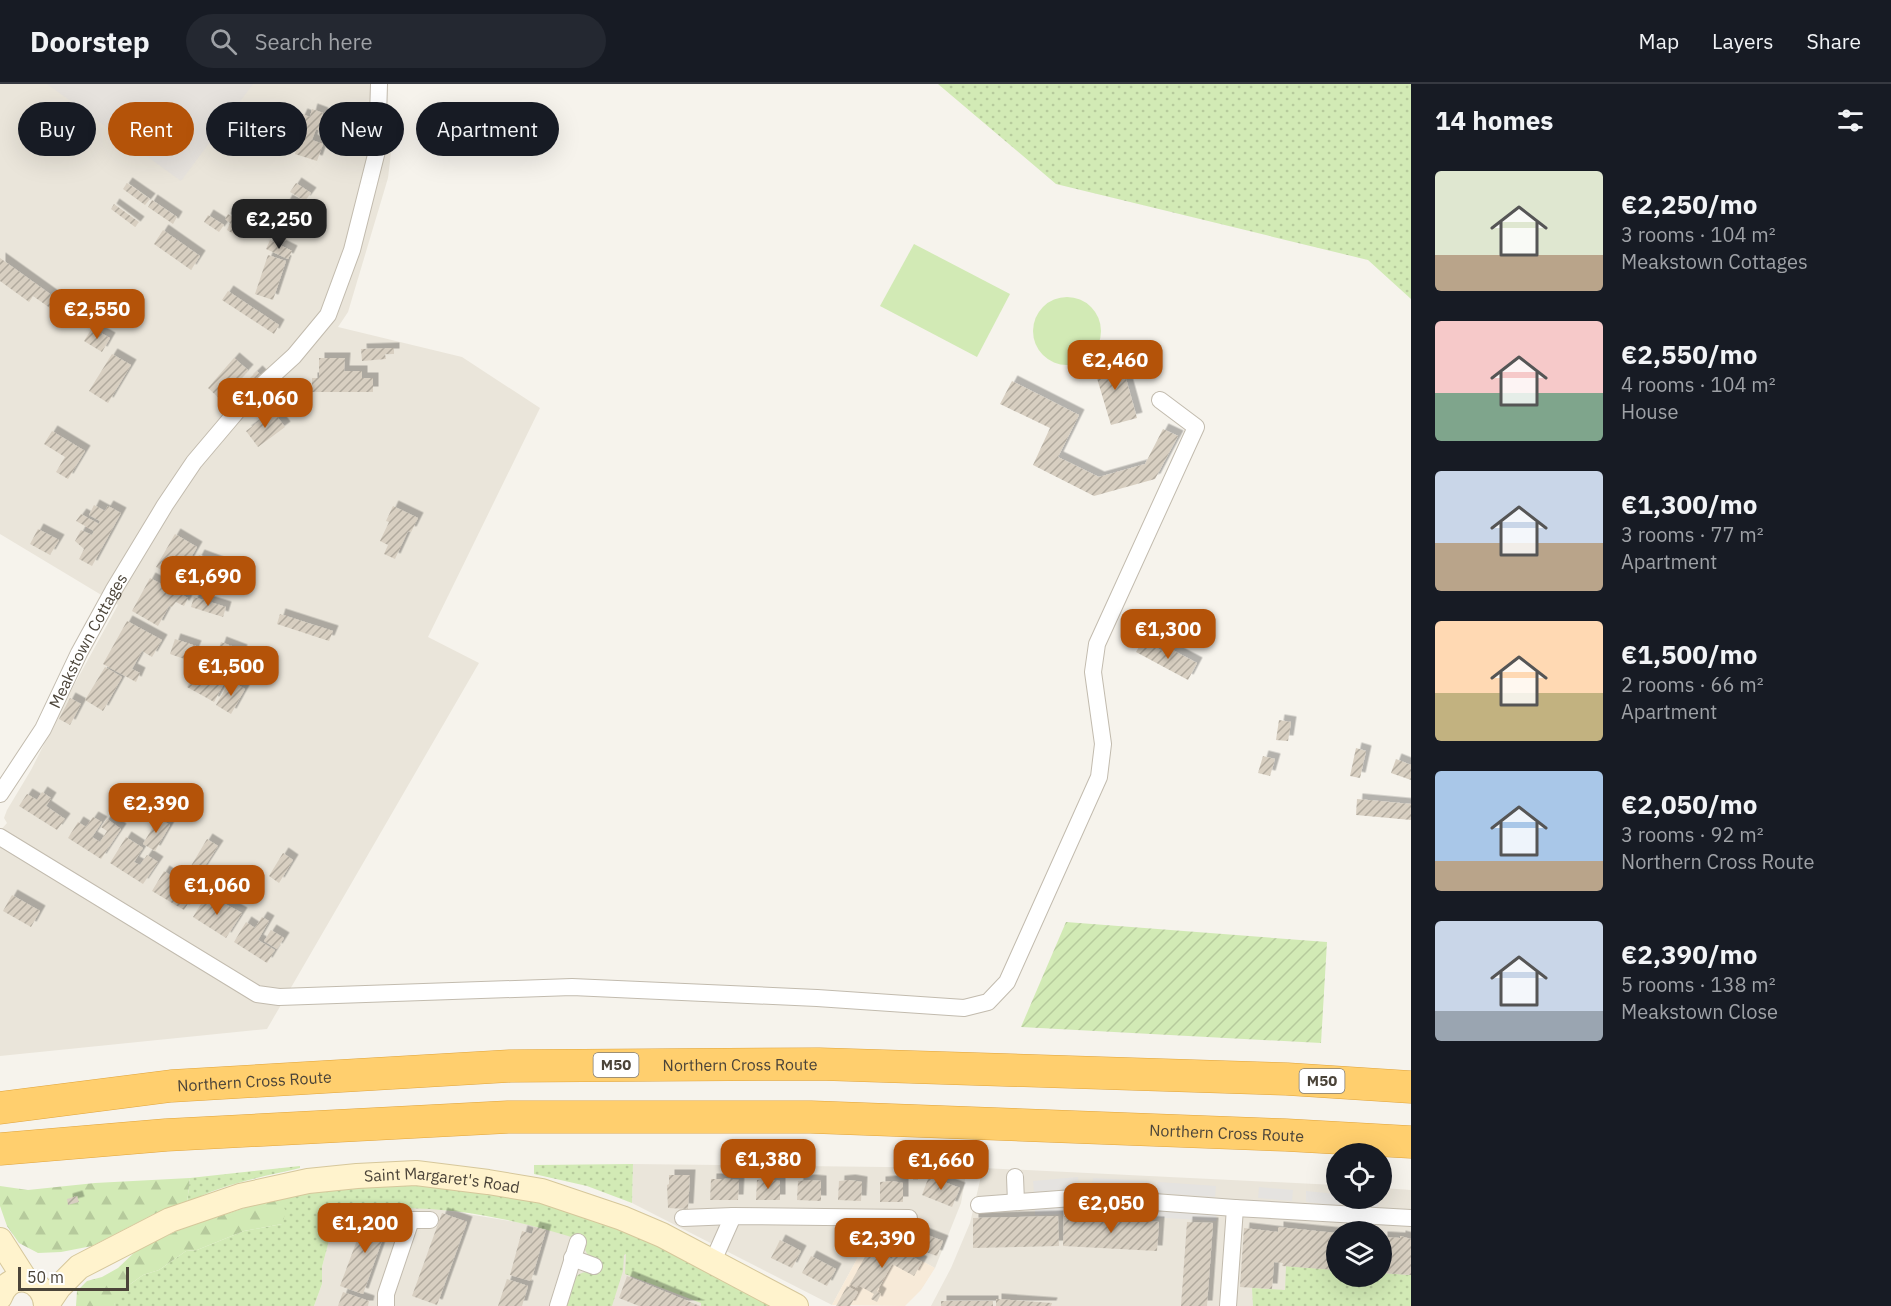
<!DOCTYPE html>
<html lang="en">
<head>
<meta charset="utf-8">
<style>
  body { margin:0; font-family:"IBM Plex Sans",sans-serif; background:#242831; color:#f1f3f6; height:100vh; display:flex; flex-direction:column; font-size:22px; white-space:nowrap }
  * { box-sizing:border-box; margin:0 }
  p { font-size:20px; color:#9ea1a6 }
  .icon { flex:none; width:33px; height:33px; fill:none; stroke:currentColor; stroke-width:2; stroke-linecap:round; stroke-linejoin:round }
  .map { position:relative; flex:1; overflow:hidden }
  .drawer { display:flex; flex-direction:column; background:#171b24; width:480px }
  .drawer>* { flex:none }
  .banner { position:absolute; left:18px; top:18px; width:570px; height:54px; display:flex; gap:12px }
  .fabs { position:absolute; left:1326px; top:1059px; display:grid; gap:12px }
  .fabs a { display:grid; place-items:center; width:66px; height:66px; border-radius:50%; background:#171b24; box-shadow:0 6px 24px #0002; font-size:30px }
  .scale { position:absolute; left:18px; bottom:15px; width:111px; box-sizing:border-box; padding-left:6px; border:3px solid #4b4439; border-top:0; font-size:16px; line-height:21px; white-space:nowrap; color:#4b4439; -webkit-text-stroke:4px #fff; paint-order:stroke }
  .price { position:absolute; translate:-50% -51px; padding:0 14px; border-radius:12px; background:#b45309; color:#fff; font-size:20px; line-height:39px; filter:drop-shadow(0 2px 3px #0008) }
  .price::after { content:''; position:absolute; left:50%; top:36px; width:18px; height:14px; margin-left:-9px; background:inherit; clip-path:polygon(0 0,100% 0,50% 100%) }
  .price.selected { background:#222; color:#fff }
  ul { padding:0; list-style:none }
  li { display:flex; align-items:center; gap:18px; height:150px; padding:0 24px }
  li span { display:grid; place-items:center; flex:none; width:168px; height:120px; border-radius:6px; color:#555 }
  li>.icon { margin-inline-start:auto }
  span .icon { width:72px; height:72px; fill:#fffc; stroke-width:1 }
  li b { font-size:26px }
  h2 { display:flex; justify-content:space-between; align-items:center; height:72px; padding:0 24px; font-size:26px }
  .chip { padding:0 21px; border-radius:27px; background:#171b24; box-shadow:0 6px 24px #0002; font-size:21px; line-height:54px }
  .chip.selected { background:#b45309; color:#fff }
  header { display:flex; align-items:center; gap:36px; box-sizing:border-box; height:84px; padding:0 30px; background:#171b24; border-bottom:2px solid #363941 }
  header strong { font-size:28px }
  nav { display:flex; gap:33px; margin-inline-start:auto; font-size:21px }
  .search { width:420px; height:54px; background:#242831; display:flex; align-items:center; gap:15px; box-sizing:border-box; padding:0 21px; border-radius:33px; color:#9ea1a6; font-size:22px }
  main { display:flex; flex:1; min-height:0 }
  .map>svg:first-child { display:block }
  .residential { fill:#eae5da; fill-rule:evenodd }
  .commercial { fill:#f7ead8 }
  .industrial { fill:#e6e2dd }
  .grass { fill:url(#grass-dots) }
  .forest { fill:url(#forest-firs) }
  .garden { fill:url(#garden-furrows) }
  .pitch { fill:#d2eab5 }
  .parking { fill:#e5e3e0 }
  .building { fill:url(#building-hatch); filter:url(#shadow) }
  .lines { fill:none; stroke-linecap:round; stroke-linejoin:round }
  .minor-casing { stroke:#c2bbae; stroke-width:18 }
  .secondary-casing { stroke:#d6c79b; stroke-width:26 }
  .motorway-casing { stroke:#e0a43c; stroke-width:33 }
  .minor { stroke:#fff; stroke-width:16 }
  .secondary { stroke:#fff3cd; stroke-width:24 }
  .motorway { stroke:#ffcf6e; stroke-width:32 }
  .labels { text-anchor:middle; stroke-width:4.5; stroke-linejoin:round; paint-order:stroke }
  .shield { fill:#fff; stroke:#817c74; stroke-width:1.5 }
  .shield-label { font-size:15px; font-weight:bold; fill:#4b4439 }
  .street-label { font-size:16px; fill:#4b4439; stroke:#fff }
</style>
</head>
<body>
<header>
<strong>Doorstep</strong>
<div class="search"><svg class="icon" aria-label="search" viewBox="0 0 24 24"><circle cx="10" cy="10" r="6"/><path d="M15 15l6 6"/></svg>Search here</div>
<nav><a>Map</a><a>Layers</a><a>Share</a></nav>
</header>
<main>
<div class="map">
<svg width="1411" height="1222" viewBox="0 0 1411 1222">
  <defs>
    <pattern id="grass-dots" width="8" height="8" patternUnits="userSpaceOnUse" patternTransform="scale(1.5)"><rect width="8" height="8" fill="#d2eab5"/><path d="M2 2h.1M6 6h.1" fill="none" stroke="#b6ca9c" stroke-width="1.8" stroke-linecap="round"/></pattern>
    <pattern id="forest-firs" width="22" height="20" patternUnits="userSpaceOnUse" patternTransform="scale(1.5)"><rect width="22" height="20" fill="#d2eab5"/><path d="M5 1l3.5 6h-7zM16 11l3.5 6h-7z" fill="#b6ca9c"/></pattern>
    <pattern id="garden-furrows" width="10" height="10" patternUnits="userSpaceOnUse" patternTransform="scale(1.5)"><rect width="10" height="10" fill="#d2eab5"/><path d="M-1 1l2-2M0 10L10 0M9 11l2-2" fill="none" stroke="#b6ca9c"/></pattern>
    <pattern id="building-hatch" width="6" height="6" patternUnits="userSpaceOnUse" patternTransform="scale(1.5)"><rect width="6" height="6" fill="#d8cfc1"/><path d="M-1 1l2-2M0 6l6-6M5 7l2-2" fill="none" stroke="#b1aa9e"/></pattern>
    <filter id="shadow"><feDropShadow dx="5.5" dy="-5.5" stdDeviation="0" flood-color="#0004"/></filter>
  </defs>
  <rect width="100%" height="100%" fill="#f6f3ec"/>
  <g class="residential">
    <path d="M0 0H375L394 43 388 94 348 228 338 243 462 273 540 324 428 553 479 579 267 945 0 972V747L7 739 4 734 7 726 31 686 73 603 118 521 0 450Z"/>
    <path d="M633 1080 967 1084 961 1119 935 1184 871 1149 832 1221 632 1119Z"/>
    <path d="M983 1084 1336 1101V1114H1382V1104L1411 1106V1222H931L951 1184 970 1139ZM1336 1148H1382V1192H1336Z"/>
    <path d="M370 1124H431L534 1141 628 1170 742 1222H314L322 1200V1183L336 1129Z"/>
  </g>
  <path class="commercial" d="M871 1149 935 1184 921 1206 905 1222 832 1221Z"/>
  <path class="industrial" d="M47 0H253L181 97Z"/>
  <g class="grass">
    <path d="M938 0H1411V215L1368 176 1056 100Z"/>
    <path d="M633 1080 632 1119 587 1102 534 1090V1081Z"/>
    <path d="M300 1082V1084C262 1093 221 1100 187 1119L190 1094Z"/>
    <path d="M393 1100 441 1102 543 1117 629 1147 775 1222H701V1219L625 1190 626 1170 624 1171 623 1187 612 1222H565C569 1209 570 1190 586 1188L589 1173 585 1166 587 1158C504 1131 423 1115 336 1130L322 1183V1200L314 1222H114L115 1215 129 1201 143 1191 159 1186 186 1167 197 1166 244 1147 282 1140 272 1115 331 1105Z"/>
    <path d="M1286 1182 1336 1186V1192H1382V1189L1411 1191V1222H1253L1252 1204 1285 1206Z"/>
  </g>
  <g class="forest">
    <path d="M190 1094 187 1119 156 1129 92 1162 61 1168 38 1169 19 1159 7 1142 0 1122V1102L28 1106 95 1099Z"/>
    <path d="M272 1115 280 1117 286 1127 282 1140 244 1147 197 1166 186 1167 159 1186 143 1191 129 1201 116 1215 114 1222H76L77 1207 87 1197 102 1193 118 1184 137 1166 183 1144Z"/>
  </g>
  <path class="garden" d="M1066 838 1327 858 1321 959 1021 943Z"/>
  <g class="pitch">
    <path d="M914 160 1010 210 977 273 880 222Z"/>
    <circle cx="1067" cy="247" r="34"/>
  </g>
  <g class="parking">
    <path d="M1078 1093 1079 1104 1034 1108 1033 1097Z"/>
    <path d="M1093 1094 1150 1097 1149 1108 1092 1105Z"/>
    <path d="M1158 1098 1216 1102 1215 1113 1157 1109Z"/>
    <path d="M1259 1103 1293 1106 1292 1117 1258 1114Z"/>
    <path d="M1306 1107 1336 1110V1114L1341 1115 1340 1122 1306 1118Z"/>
    <path d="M1345 1115H1379L1378 1124 1345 1121Z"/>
    <path d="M1079 1120 1111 1121V1132L1079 1131Z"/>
    <path d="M1075 1121V1130L1035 1131V1122Z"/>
    <path d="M1116 1121 1217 1128 1216 1137 1115 1131Z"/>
  </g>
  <g class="building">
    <path d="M312 25 323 29 320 37H323L320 47 316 45 312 56 323 60 317 77 295 70 304 41 298 39 302 30 310 33Z"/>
    <path d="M271 31 281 37 270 55 260 49Z"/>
    <path d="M127 99 150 115 145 121 123 105Z"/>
    <path d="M296 99 311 109 305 117 290 108Z"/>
    <path d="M152 116 177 133 173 140 148 123Z"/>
    <path d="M287 116 303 124 285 157 269 148 271 145 263 141 271 125 280 129Z"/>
    <path d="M114 120 139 138 135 143 111 125Z"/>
    <path d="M228 130 244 140 237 152 227 146 230 139 225 135Z"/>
    <path d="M208 131 224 141 219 148 204 138Z"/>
    <path d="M163 146 200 172 191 186 154 160Z"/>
    <path d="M270 156 292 167 288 175 266 165Z"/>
    <path d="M268 171 286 177 273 216 255 210Z"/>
    <path d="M0 174 71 225 64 234 33 212 29 218 0 197Z"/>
    <path d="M228 207 279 241 274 250 222 216Z"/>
    <path d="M92 244 110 254 102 268 84 257Z"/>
    <path d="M394 264V270H385L386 275 362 277 361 265Z"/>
    <path d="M112 270 131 281 108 319 89 307Z"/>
    <path d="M1120 273 1137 334 1111 341 1093 281Z"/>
    <path d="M234 274 248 286 221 316 208 304Z"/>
    <path d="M319 274H345L344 287H362V294H373V308H312V294H319Z"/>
    <path d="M257 287 262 292 253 301 248 296Z"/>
    <path d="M1012 297 1079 331 1058 373 1099 393 1145 380 1163 345 1178 352 1155 395 1094 412 1033 381 1050 344 1000 320Z"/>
    <path d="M279 314 291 315V325H279Z"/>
    <path d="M273 327 285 343 258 363 246 347Z"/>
    <path d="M52 347 85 367 68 395 56 388 65 373 44 360Z"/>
    <path d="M94 421 105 427 108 422 121 429 92 482 79 475 84 465 75 457 81 446 92 451 94 447 76 437 81 430 99 440 100 437 89 431Z"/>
    <path d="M393 422 418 434 411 448 408 447 395 475 384 470 388 461 380 457 389 438 386 437Z"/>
    <path d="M38 445 59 456 50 471 30 460Z"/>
    <path d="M175 450 197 463 188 479 180 475 171 491 156 483Z"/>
    <path d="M199 471 229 482 226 489 196 477Z"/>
    <path d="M150 494 188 514 184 522 176 518 172 523 169 522 158 542 132 527Z"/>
    <path d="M194 513 226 523 223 533 191 523Z"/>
    <path d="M280 530 333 547 329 557 277 540Z"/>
    <path d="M127 537 162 556 152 573 142 567 132 585 140 589 136 598 103 580Z"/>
    <path d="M175 555 196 562 190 577 170 570Z"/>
    <path d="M1143 556 1164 568 1167 563 1197 579 1188 596 1136 568Z"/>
    <path d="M221 558 242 566 238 577 217 569Z"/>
    <path d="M200 581 226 596 214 618 187 603Z"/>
    <path d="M105 583 122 593 103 627 85 616Z"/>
    <path d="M230 596 245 605 231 630 216 621Z"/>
    <path d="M70 614 81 620 70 641 59 635Z"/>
    <path d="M1279 636 1291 638 1288 657 1276 656Z"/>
    <path d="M1356 664 1366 667 1360 694 1350 692Z"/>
    <path d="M1263 672 1275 675 1270 692 1258 689Z"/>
    <path d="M1396 675 1411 681V696L1391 689Z"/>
    <path d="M42 708 51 714 46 722 65 735 57 746 19 722 27 710 37 716Z"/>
    <path d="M1357 715 1411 720V736L1356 731Z"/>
    <path d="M93 733 102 738 92 753 100 758 107 747 101 743 107 735 121 745 101 775 68 754 78 738 86 743Z"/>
    <path d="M158 734 170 741 155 767 143 760Z"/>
    <path d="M126 753 143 764 134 778 140 781 147 771 158 778 143 800 110 779Z"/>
    <path d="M207 755 218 762 201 788 191 782Z"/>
    <path d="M283 769 293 776 279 799 269 792Z"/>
    <path d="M164 787 180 797 186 787 202 797 184 826 152 807Z"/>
    <path d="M207 810 242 829 226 854 193 833Z"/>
    <path d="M12 811 40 827 31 843 3 827Z"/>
    <path d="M262 833 269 837 258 856 275 866 267 879 234 858 246 838 255 844Z"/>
    <path d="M271 846 284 854 277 865 264 857Z"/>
    <path d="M913 1086H919L918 1096H913Z"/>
    <path d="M669 1091H690L688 1125 668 1124 667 1101 669 1100Z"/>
    <path d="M929 1092 960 1104 952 1123 922 1111Z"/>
    <path d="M723 1094 739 1096 738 1116H710L711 1095H723Z"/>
    <path d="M768 1095 780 1097V1116H756L757 1096Z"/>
    <path d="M810 1096 821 1097V1117L797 1116 798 1097Z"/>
    <path d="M850 1096 862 1098 861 1117 838 1116 839 1097Z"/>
    <path d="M892 1097 903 1099V1118H880V1098Z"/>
    <path d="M77 1112 79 1118 68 1121 67 1115Z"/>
    <path d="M367 1129 389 1137 363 1210 340 1202Z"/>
    <path d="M442 1129 467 1138 437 1221 412 1212Z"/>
    <path d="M1058 1132 1059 1162 973 1164V1134Z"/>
    <path d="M1064 1132 1159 1138 1157 1167 1063 1162Z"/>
    <path d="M1187 1138 1213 1139 1207 1222H1181Z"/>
    <path d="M534 1143 546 1146 531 1197 510 1191 522 1147 532 1150Z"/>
    <path d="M1278 1143 1336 1149V1186L1282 1182 1283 1179 1274 1178 1272 1205 1240 1203 1244 1144 1278 1148Z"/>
    <path d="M920 1148 943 1157 937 1172 914 1164Z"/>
    <path d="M1400 1152 1411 1155V1191L1382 1189V1153L1400 1154Z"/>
    <path d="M780 1156 801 1167 792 1184 771 1174Z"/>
    <path d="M872 1160 881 1164 879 1168 892 1175 898 1165 922 1178 914 1192 892 1180 877 1207 881 1210 877 1218 871 1215 874 1210 858 1201 857 1204 850 1200Z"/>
    <path d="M811 1172 836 1185 827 1202 802 1189Z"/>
    <path d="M627 1192 700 1222H639L619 1214Z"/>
    <path d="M507 1195 528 1202 522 1222H498Z"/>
    <path d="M847 1202 858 1208 850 1222H836Z"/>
    <path d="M343 1208 369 1217 368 1222H338Z"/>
    <path d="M996 1215 1052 1219 1051 1222H996Z"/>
    <rect x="941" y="1217" width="52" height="5"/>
  </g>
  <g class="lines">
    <defs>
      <g id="minor">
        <path id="s1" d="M0 710 43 645 79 569 113 507 165 421 194 378 249 313 294 272 328 231 352 166 377 67 379 0"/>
        <path d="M0 753 257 910 279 913 572 903 817 914 964 924 988 918 1007 898 1099 693 1103 660 1093 588 1097 560 1196 343 1160 316"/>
        <path d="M1015 1093 1016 1118"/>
        <path d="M979 1121 1086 1113 1235 1124 1411 1134"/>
        <path d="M391 1131 411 1136H430"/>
        <path d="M683 1134 733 1132 909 1134"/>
        <path d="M572 1174 594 1182"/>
        <path d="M713 1177 733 1132"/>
        <path d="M386 1222V1210L411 1136"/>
        <path d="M558 1222 578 1158"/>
        <path d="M1228 1222 1235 1124"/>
      </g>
      <g id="secondary">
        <path d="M0 1156 25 1195"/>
        <path d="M0 1213C10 1185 45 1193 46 1222"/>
        <path id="s2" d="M46 1222 59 1203 79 1183 170 1136 240 1112 308 1097 357 1092 416 1089 488 1098 542 1107 622 1134 662 1151 796 1222"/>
      </g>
      <g id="motorway">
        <path id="s3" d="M0 1024 171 1002 510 982 819 980 1287 995 1411 1003"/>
        <path id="s4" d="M0 1065 166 1051 508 1033H811L1286 1051 1411 1058"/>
      </g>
    </defs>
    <use href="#minor" class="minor-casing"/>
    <use href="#secondary" class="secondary-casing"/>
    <use href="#motorway" class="motorway-casing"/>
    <use href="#minor" class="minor"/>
    <use href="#secondary" class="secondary"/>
    <use href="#motorway" class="motorway"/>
  </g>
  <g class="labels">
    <g class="shield">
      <rect x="593.5" y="969" width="45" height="24" rx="4.5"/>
      <rect x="1299.5" y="985" width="45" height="24" rx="4.5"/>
    </g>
    <g class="shield-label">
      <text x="616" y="986">M50</text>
      <text x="1322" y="1002">M50</text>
    </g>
    <g class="street-label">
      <text dy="6" stroke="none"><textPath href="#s1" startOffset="177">Meakstown Cottages</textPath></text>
      <text dy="6" stroke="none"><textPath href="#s3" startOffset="742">Northern Cross Route</textPath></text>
      <text dy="6" stroke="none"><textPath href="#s3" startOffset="256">Northern Cross Route</textPath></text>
      <text dy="6" stroke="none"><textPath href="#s4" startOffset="1228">Northern Cross Route</textPath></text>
      <text dy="6" stroke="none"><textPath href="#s2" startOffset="432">Saint Margaret's Road</textPath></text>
    </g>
  </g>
</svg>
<div class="fabs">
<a><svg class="icon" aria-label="locate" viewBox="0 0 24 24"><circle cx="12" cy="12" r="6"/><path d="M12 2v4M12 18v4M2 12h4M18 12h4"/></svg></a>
<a><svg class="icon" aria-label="layers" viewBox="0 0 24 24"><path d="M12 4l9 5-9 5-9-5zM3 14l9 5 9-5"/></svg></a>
</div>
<div class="scale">50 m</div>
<b class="price selected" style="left:279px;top:166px">€2,250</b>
<b class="price" style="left:97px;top:256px">€2,550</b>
<b class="price" style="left:1115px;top:307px">€2,460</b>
<b class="price" style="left:265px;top:345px">€1,060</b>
<b class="price" style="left:208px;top:523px">€1,690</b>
<b class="price" style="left:1168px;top:576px">€1,300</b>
<b class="price" style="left:231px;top:613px">€1,500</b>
<b class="price" style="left:156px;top:750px">€2,390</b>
<b class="price" style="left:217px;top:832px">€1,060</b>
<b class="price" style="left:768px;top:1106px">€1,380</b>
<b class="price" style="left:941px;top:1107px">€1,660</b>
<b class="price" style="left:1111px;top:1150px">€2,050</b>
<b class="price" style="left:365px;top:1170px">€1,200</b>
<b class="price" style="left:882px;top:1185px">€2,390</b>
<div class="banner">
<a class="chip">Buy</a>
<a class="chip selected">Rent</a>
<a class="chip">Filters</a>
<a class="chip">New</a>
<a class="chip">Apartment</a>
</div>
</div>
<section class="drawer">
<h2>14 homes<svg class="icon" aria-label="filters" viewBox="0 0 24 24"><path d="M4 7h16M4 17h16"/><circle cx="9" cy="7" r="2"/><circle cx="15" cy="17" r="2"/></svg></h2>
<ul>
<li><span style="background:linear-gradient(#dfe7d0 70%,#b9a48a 0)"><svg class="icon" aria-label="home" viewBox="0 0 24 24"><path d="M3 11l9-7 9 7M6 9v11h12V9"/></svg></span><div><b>€2,250/mo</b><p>3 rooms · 104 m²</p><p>Meakstown Cottages</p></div></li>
<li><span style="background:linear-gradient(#f6c9c9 60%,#7fa58c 0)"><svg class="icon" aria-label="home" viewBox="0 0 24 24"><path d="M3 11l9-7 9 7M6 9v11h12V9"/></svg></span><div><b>€2,550/mo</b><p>4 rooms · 104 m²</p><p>House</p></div></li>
<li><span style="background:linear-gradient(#c9d6e8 60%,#b9a48a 0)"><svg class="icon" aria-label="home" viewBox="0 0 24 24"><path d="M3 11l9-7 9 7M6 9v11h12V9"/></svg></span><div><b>€1,300/mo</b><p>3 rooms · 77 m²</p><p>Apartment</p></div></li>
<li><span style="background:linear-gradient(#ffd9b3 60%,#c2b280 0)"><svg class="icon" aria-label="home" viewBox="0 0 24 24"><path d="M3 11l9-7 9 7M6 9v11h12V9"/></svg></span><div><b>€1,500/mo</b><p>2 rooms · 66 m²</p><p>Apartment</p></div></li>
<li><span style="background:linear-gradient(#a9c7e8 75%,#b9a48a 0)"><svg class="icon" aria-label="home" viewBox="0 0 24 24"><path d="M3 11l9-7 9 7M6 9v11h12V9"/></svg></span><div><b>€2,050/mo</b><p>3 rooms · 92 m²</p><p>Northern Cross Route</p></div></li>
<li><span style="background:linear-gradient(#c9d6e8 75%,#9aa5b1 0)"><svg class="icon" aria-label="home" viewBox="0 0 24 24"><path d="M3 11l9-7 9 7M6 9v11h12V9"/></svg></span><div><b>€2,390/mo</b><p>5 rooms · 138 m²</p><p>Meakstown Close</p></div></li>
</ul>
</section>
</main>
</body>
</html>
